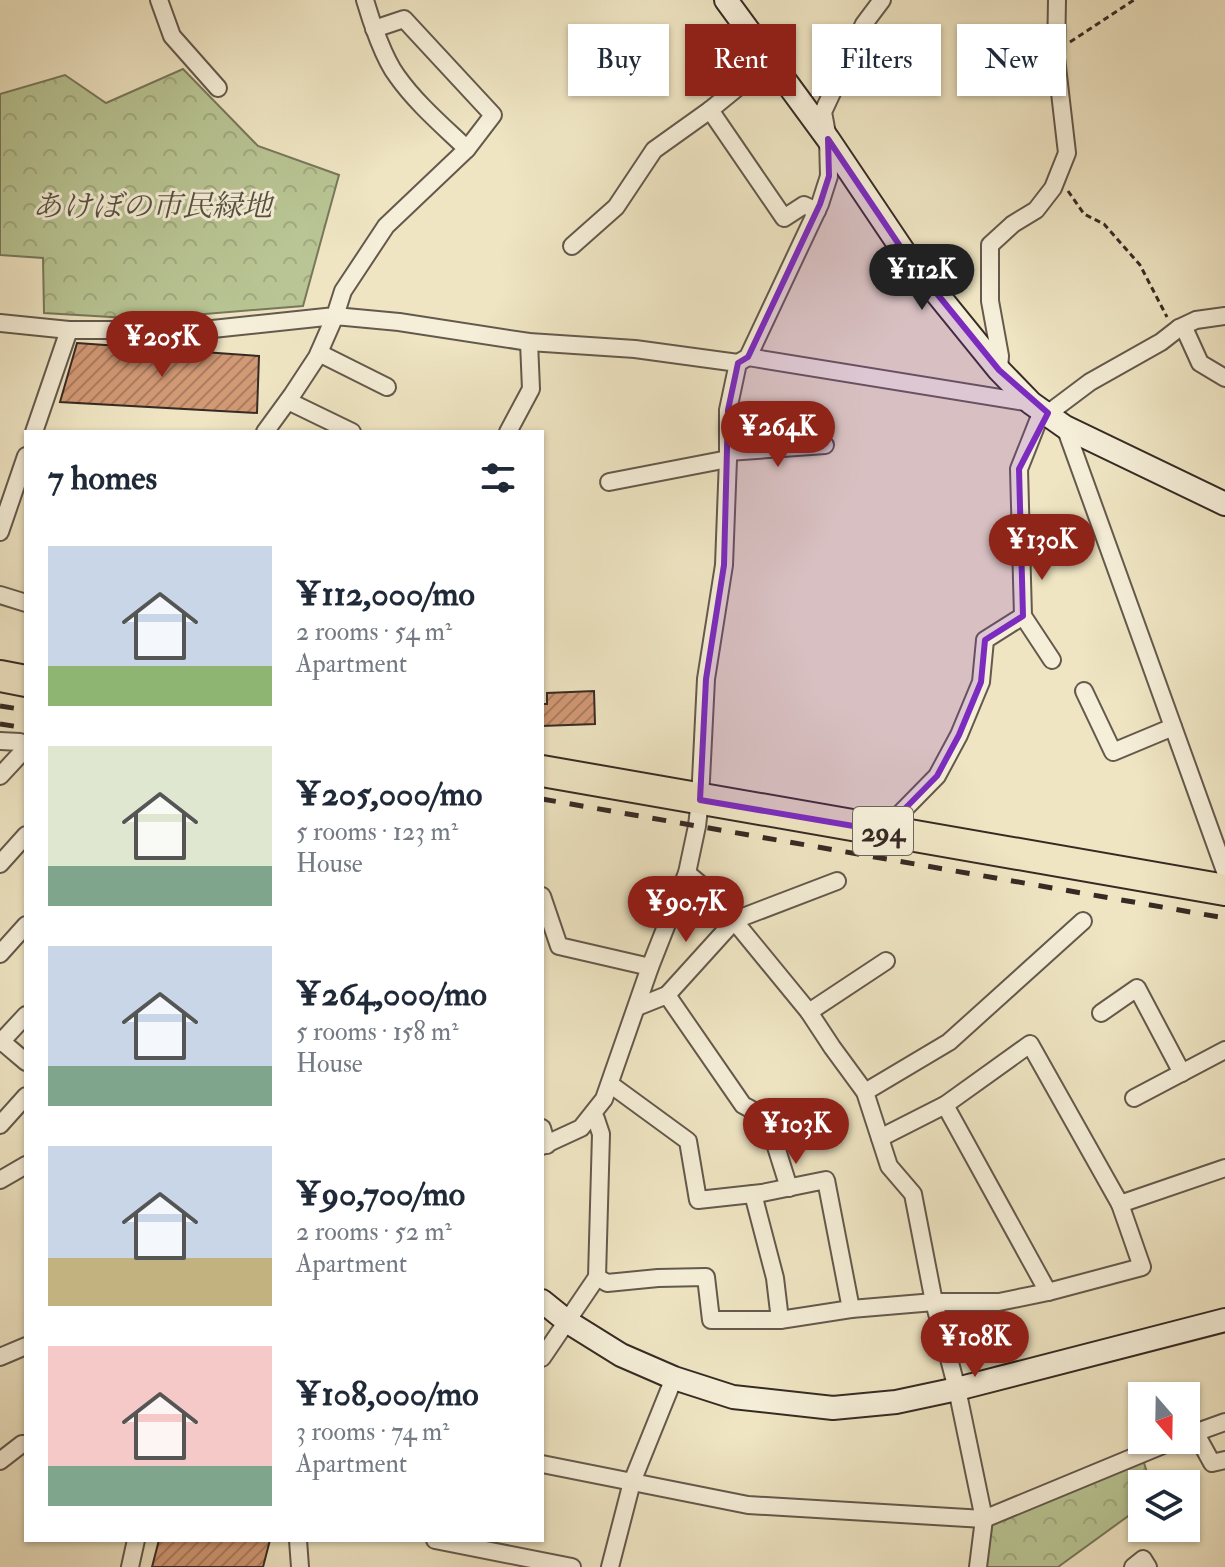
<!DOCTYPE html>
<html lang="en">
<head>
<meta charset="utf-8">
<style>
  body { margin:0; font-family:"IM FELL Double Pica","Noto Serif JP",serif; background:#f2f2f3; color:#1f2937; height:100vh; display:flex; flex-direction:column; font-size:30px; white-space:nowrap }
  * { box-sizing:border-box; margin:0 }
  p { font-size:26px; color:#747a83 }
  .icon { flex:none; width:44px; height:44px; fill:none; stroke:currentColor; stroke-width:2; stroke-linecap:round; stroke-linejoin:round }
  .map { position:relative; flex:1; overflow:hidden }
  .details { position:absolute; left:24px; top:430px; width:520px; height:1112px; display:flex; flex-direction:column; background:#fff; border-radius:0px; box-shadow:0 2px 6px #0004 }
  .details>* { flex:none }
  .banner { position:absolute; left:568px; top:24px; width:536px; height:72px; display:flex; gap:16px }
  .needle { width:52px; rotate:160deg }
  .tools { position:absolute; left:1128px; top:1382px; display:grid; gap:16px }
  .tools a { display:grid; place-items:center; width:72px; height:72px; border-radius:0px; background:#fff; box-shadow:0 2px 6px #0004; font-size:40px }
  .price { position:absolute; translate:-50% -68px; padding:0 18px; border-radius:28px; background:#8f2418; color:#fff; font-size:26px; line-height:52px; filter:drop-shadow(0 2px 4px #0008) }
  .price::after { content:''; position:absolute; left:50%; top:48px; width:24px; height:18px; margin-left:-12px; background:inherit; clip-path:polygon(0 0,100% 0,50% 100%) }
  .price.selected { background:#222; color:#fff }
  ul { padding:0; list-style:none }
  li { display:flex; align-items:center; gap:24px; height:200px; padding:0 24px }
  li span { display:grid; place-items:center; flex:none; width:224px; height:160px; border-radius:0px; color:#555 }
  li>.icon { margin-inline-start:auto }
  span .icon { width:96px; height:96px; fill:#fffc; stroke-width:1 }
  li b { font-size:34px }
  h2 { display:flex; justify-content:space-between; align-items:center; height:96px; padding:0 24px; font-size:34px }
  .tag { padding:0 28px; border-radius:0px; background:#fff; box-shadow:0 2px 6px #0004; font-size:28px; line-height:72px }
  .tag.selected { background:#8f2418; color:#fff }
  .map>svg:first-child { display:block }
  .park { fill:url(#park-crowns); stroke:#78785c; stroke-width:2 }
  .building { fill:url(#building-hatch); stroke:#362a24; stroke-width:2 }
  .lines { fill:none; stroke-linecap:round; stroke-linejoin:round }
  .street-casing { stroke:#64594c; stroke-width:20 }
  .secondary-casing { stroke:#362a24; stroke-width:26 }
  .highway-casing { stroke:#362a24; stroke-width:34 }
  .path { stroke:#362a24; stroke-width:3; stroke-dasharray:6 4; stroke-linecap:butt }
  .street { stroke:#f5eed8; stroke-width:16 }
  .secondary { stroke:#f5eed8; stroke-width:22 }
  .highway { stroke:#efe5c3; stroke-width:30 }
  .rail { stroke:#362a24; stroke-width:5; stroke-dasharray:14 14; stroke-linecap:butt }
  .marked { fill:#7b2cbf; fill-opacity:0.2; stroke:#7b2cbf; stroke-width:6; stroke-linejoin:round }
  .labels { text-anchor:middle; stroke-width:6; stroke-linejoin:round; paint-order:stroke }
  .shield { fill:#f5eed8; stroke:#6f655a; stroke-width:2 }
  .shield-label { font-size:28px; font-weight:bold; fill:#362a24 }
  .park-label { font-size:30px; font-style:italic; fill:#575140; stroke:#f5eed8 }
</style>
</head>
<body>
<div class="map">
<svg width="1225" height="1567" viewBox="0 0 1225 1567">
  <defs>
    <pattern id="park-crowns" width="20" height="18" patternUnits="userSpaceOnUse" patternTransform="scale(2)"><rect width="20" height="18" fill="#b9c594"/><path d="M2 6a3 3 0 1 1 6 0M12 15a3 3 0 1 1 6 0" fill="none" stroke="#a0a97f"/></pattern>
    <pattern id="building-hatch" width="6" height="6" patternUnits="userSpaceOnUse" patternTransform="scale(2)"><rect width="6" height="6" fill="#d29975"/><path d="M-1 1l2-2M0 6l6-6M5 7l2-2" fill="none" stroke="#ab7d60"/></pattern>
  </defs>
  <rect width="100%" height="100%" fill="#efe5c3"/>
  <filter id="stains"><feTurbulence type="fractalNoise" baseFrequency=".0025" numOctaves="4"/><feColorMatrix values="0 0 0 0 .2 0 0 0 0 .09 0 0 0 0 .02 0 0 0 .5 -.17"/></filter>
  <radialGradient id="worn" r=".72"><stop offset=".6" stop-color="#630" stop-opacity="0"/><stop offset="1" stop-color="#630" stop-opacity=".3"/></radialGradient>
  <g class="park">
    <path d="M183 69 258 146 339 175 303 306 145 319 44 313 43 258 0 255V94L65 75 106 103Z"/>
    <path d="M1141 1454 1151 1484H1142V1506L1058 1567H978L984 1519Z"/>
  </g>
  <g class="building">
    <path d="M77 343 259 356 257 413 60 402Z"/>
    <path d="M594 691 595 724 542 726V704H547V693Z"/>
    <path d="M159 1540H270L263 1567H152Z"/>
  </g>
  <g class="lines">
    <defs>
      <g id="street">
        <path d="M159 0 172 36 218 88"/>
        <path d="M374 29 404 19 493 115 467 149"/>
        <path d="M770 61 710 110 784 218 804 205 817 211"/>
        <path d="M572 246 616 207 654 150 710 110"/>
        <path d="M0 323 69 330 34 432"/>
        <path d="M1179 328 1185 330 1200 363 1225 378"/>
        <path d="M69 330H203L335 316 343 291 386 226 467 149C443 126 416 103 397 76 384 59 371 21 365 0"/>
        <path d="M319 353 387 387"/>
        <path d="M748 357 1031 403"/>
        <path d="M999 370 1000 356 990 301V245L1013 224 1036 210 1053 188 1067 153 1056 58 1057 0"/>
        <path d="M288 401 352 432"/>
        <path d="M1065 427 1225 871"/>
        <path d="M265 432 292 395 317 357 335 316 399 322 529 342 635 349 738 363"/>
        <path d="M508 432 531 389 529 342"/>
        <path d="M728 452 825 445"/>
        <path d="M609 482 728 459"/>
        <path d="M0 532 26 456"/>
        <path d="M0 595 26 603"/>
        <path d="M1023 616 1052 660"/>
        <path d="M1084 691 1113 752 1173 727"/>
        <path d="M0 741 20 742 26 747"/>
        <path d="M0 776 26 748"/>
        <path d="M883 831 937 776 959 735 981 682 985 640 1023 616 1019 469 1038 421 1090 382 1161 342 1179 328 1196 320 1225 316"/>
        <path d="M0 864 26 835"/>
        <path d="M687 873 713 895 809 1012 832 1047 865 1092 889 1166 913 1194 934 1302 957 1389 984 1519 978 1567"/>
        <path d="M542 896 559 946 650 967"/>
        <path d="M0 954 26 925"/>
        <path d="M667 995 735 920 837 881"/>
        <path d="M637 1007 667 995 743 1105 767 1118 789 1188"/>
        <path d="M809 1012 886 961"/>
        <path d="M1101 1013 1137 988 1182 1073"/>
        <path d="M0 1040 26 1062"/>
        <path d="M0 1043 26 1015"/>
        <path d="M610 1084 688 1141 698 1200 762 1193 826 1180 851 1309 934 1302H999L1048 1292 1142 1267 1120 1204"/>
        <path d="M865 1092 949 1042 1083 921"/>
        <path d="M1134 1098 1225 1050"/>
        <path d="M945 1105 1048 1292"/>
        <path d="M0 1125 26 1096"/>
        <path d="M542 1128 547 1145"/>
        <path d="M880 1138 945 1105 1030 1044 1120 1204 1225 1168"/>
        <path d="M542 1146 581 1128 604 1099 650 967 687 873 697 826 700 800 706 679 724 565 728 459V410L738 363 748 357 820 204 829 176 828 139 823 112 864 24 882 0"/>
        <path d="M0 1180 26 1165"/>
        <path d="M753 1194 775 1278 780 1320 851 1309"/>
        <path d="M597 1277 607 1283 658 1278 706 1277 711 1320H780"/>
        <path d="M0 1357 26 1346"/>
        <path d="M542 1358 597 1277 601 1134 596 1119 592 1115"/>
        <path d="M1195 1432 1212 1463 1225 1460"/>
        <path d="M1186 1436 1225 1422"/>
        <path d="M0 1461 22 1444H26"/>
        <path d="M542 1464 748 1505 984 1519 1175 1440"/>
        <path d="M298 1540 300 1567"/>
        <path d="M435 1540 572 1567"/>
        <path d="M130 1567 136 1540"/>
        <path d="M610 1567 632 1482 674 1378"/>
        <path d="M1133 1567 1143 1559 1148 1567"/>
      </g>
      <g id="secondary">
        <path d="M726 0 828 139 908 258 999 370 1031 403 1065 427 1225 504"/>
        <path d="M542 1301 568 1322 621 1355 674 1378 733 1397 833 1408 896 1402 957 1389 1225 1320"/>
      </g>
      <g id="highway">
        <path d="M0 676 26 681"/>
        <path d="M542 771 1225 890"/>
      </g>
    </defs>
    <use href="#street" class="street-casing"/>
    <use href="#secondary" class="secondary-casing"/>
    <use href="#highway" class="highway-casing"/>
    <g class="path">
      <path d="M1070 42 1134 0"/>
      <path d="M1068 191 1084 214 1104 224 1140 265 1167 317"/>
    </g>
    <use href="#street" class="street"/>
    <use href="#secondary" class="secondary"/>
    <use href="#highway" class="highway"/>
    <g class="rail">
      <path d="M0 706 26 710"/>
      <path d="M0 724 26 728"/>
      <path d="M542 799 1225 918"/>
    </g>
  </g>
  <path class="marked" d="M828 139 908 258 999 370 1048 413 1019 469 1023 616 985 640 981 682 959 735 937 776 883 831 700 800 706 679 724 565 728 410 738 363 748 357 820 204 829 176Z"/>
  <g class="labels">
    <rect class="shield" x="853" y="807" width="60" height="48" rx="6"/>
    <g class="shield-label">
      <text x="883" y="841">294</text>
    </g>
    <g class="park-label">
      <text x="152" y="216">あけぼの市民緑地</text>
    </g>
  </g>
  <rect width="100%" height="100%" filter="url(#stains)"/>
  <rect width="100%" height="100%" fill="url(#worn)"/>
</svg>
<div class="tools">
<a><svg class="needle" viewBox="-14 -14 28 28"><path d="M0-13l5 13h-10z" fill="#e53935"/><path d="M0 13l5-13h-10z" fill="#747a83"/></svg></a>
<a><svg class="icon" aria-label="layers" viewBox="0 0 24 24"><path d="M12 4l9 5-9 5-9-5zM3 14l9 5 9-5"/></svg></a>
</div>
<b class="price selected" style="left:922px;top:312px">¥112K</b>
<b class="price" style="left:162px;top:379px">¥205K</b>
<b class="price" style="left:778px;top:469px">¥264K</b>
<b class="price" style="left:1042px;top:582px">¥130K</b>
<b class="price" style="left:686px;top:944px">¥90.7K</b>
<b class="price" style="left:796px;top:1166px">¥103K</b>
<b class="price" style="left:975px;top:1379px">¥108K</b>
<div class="banner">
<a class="tag">Buy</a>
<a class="tag selected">Rent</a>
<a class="tag">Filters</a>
<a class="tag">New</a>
</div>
<section class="details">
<h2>7 homes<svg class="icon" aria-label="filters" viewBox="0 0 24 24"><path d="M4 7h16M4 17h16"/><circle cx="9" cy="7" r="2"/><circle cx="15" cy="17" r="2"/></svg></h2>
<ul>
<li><span style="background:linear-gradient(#c9d6e8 75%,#8fb573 0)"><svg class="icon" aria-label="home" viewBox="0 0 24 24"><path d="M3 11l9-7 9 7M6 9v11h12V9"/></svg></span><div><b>¥112,000/mo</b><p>2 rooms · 54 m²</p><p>Apartment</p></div></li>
<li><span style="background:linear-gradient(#dfe7d0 75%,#7fa58c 0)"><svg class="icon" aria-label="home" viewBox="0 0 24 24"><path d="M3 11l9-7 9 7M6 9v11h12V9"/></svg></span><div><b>¥205,000/mo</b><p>5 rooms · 123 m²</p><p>House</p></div></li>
<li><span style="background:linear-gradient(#c9d6e8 75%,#7fa58c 0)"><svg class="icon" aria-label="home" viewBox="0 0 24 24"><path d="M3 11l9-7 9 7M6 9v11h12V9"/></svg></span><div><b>¥264,000/mo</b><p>5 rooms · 158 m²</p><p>House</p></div></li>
<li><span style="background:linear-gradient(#c9d6e8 70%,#c2b280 0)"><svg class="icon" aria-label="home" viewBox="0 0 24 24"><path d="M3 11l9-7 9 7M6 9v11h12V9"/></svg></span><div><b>¥90,700/mo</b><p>2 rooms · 52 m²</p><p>Apartment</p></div></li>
<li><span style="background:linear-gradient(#f6c9c9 75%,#7fa58c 0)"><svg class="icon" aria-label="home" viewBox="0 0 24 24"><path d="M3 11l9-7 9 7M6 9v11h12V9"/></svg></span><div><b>¥108,000/mo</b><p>3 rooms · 74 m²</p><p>Apartment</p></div></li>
</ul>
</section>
</div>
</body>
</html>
